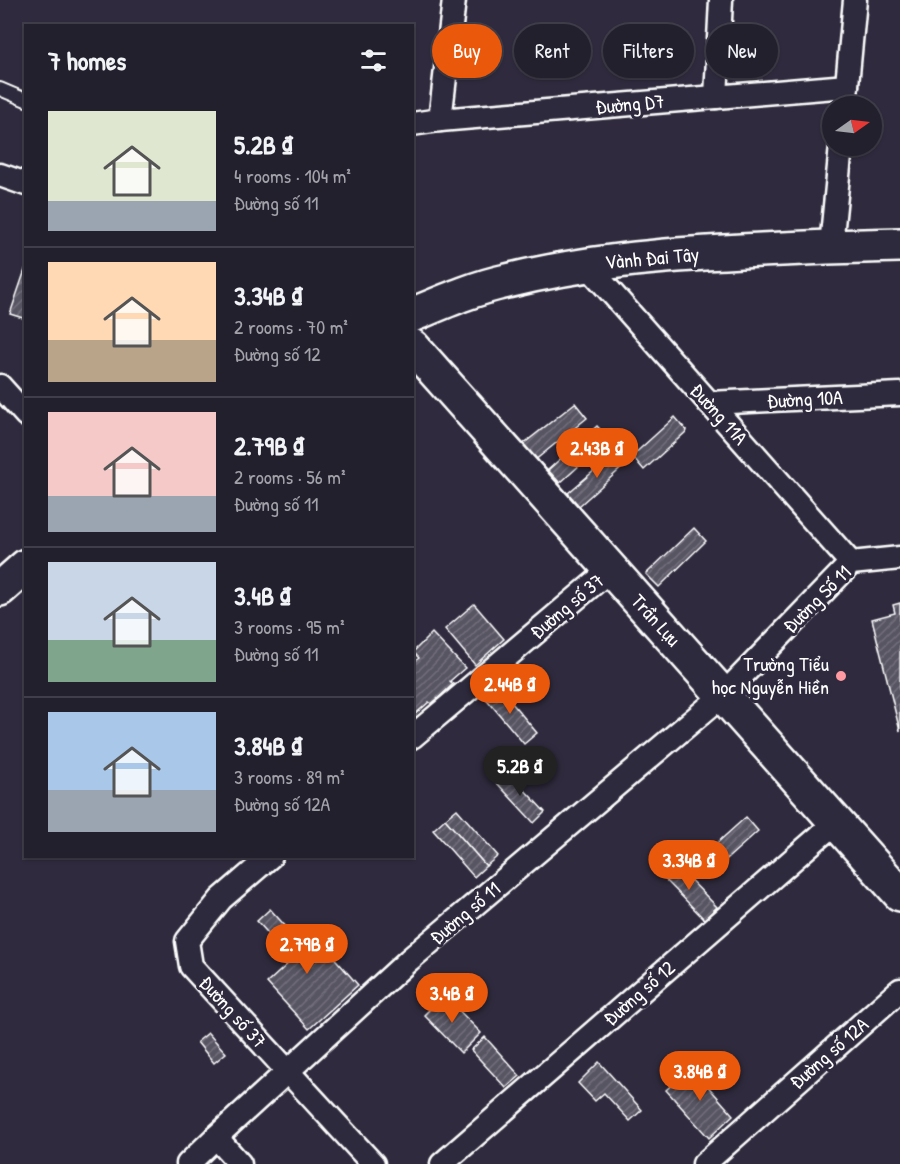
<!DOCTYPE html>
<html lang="en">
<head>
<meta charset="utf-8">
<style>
  body { margin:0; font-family:"Patrick Hand",sans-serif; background:#2b2836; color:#f1f3f6; height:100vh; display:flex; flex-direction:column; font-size:22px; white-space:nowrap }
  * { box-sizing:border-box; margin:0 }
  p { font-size:20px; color:#a3a3aa }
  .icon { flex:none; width:33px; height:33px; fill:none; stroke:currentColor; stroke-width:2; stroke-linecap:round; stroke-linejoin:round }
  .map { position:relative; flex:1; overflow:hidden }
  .drawer { position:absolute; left:24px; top:24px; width:390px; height:834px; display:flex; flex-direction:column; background:#23202e; border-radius:0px; box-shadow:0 2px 4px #0004,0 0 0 2px #403e4a }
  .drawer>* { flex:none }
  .top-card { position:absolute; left:432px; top:24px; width:378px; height:54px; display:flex; gap:12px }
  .needle { width:39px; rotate:76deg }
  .fabs { position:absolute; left:822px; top:96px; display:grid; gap:12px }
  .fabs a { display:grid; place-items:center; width:60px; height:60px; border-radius:50%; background:#23202e; box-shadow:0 2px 4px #0004,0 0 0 2px #403e4a; font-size:30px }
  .price { position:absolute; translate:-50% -51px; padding:0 14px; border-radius:21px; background:#ea580c; color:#fff; font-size:20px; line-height:39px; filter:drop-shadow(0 2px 3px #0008) }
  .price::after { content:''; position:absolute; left:50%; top:36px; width:18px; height:14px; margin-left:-9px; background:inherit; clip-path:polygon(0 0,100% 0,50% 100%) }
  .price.current { background:#222; color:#fff }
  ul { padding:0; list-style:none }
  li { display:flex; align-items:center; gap:18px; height:150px; padding:0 24px }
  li+li { border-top:2px solid #403e4a }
  li span { display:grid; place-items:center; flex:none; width:168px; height:120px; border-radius:0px; color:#555 }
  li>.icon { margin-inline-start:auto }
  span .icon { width:72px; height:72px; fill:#fffc; stroke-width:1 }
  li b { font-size:26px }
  h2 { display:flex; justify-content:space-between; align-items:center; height:72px; padding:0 24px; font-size:26px }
  .tag { padding:0 21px; border-radius:27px; background:#23202e; box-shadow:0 2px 4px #0004,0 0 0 2px #403e4a; font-size:21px; line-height:54px }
  .tag.current { background:#ea580c; color:#fff }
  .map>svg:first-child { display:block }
  .building { fill:url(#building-hatch); stroke:#fff; stroke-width:1.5 }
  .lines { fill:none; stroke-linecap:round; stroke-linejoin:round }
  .lane-casing { stroke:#fff; stroke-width:16 }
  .street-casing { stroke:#fff; stroke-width:27 }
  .secondary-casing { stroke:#fff; stroke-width:38 }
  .lane { stroke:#2f2a3d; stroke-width:12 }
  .street { stroke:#2f2a3d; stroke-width:22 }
  .secondary { stroke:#2f2a3d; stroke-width:33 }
  .poi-dot { fill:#ff9aa2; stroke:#2f2a3d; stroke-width:2 }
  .labels { text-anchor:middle; stroke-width:6; stroke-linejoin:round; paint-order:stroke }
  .street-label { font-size:20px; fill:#fff; stroke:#2f2a3d }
  .poi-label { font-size:20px; fill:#fff; stroke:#2f2a3d; text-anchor:end }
</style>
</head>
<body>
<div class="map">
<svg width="900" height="1164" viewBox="0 0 900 1164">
  <defs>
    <pattern id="building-hatch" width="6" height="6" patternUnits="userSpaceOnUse" patternTransform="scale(1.5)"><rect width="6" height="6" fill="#595564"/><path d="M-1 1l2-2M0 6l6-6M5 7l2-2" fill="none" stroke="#726e7b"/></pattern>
  </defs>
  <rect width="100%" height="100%" fill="#2f2a3d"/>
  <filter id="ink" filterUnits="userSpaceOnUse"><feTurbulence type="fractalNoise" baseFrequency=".0167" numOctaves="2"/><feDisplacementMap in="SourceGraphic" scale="12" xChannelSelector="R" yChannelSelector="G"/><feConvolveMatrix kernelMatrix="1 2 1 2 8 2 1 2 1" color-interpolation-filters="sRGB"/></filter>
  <g filter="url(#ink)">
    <g class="building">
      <path d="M26 267V319L10 314Z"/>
      <path d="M575 403 587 418 534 461 522 445Z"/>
      <path d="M675 417 687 431 644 470 632 456Z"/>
      <path d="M597 426 609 439 560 483 548 470Z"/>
      <path d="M616 452 626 464 579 506 568 493Z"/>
      <path d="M694 528 706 541 659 587 646 574Z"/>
      <path d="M900 603V731L872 619 895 613 893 605Z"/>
      <path d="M474 604 504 639 475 665 445 629Z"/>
      <path d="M432 633 465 668 450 681 453 684 432 704 429 702 412 717V664L419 658 413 652Z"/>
      <path d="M497 685 537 733 524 744 484 696Z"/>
      <path d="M507 771 545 812 534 823 496 782Z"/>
      <path d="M457 809 498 856 486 866 445 819Z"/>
      <path d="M746 817 758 831 709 875 697 861Z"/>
      <path d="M445 819 486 866 474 877 433 830Z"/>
      <path d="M673 862 717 907 704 919 661 875Z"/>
      <path d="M270 909 305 948 317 938 358 985 309 1029 267 983 292 960 257 921Z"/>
      <path d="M444 995 481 1033 461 1053 424 1015Z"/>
      <path d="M208 1033 226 1053 214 1063 197 1042Z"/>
      <path d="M485 1037 520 1076 506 1088 471 1050Z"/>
      <path d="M599 1062 642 1110 630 1121 604 1093 595 1101 578 1083Z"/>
      <path d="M691 1067 733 1115 709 1138 666 1090Z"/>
    </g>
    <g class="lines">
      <defs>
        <path id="lane" d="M0 89 26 100"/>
        <g id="street">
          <path d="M716 97 721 0"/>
          <path d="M845 106 855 0"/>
          <path d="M440 120 454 0"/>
          <path d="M412 124 440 120 847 86"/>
          <path d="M0 175 26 184"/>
          <path d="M831 246 841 146"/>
          <path d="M587 265 851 563"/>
          <path d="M0 386 26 415"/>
          <path d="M709 403 900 394"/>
          <path d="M412 737 611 569"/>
          <path d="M271 856 221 899 187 941 191 966 373 1164"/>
          <path d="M216 1137 240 1164"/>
          <path d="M188 1164 216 1137 409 960 723 695 851 563 900 558"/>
          <path d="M442 1164 836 822"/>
          <path d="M704 1164 900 990"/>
        </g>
        <g id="secondary">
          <path d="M412 315C443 302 474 288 507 281 583 262 662 255 741 251 794 248 847 246 900 245"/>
          <path d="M412 346 900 894"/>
          <path d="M0 589 26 566"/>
        </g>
      </defs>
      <use href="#lane" class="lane-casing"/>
      <use href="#street" class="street-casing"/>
      <use href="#secondary" class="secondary-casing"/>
      <use href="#lane" class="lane"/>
      <use href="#street" class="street"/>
      <use href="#secondary" class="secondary"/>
    </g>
  </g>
  <circle class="poi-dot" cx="841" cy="676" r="6"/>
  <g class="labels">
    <g class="street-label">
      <text transform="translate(630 104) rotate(-5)" y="7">Đường D7</text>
      <text transform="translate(652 258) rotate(-5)" y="7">Vành Đai Tây</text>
      <text transform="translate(805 399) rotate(-3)" y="7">Đường 10A</text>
      <text transform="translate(719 414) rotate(48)" y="7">Đường 11A</text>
      <text transform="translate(817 599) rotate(-45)" y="7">Đường Số 11</text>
      <text transform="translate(567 606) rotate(-40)" y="7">Đường số 37</text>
      <text transform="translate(656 620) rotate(48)" y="7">Trần Lựu</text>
      <text transform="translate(465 913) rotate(-40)" y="7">Đường số 11</text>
      <text transform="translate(639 993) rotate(-41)" y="7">Đường số 12</text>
      <text transform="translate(233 1012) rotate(48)" y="7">Đường số 37</text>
      <text transform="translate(829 1053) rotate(-41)" y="7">Đường số 12A</text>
    </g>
    <g class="poi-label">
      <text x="829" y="671">Trường Tiểu<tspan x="829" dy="23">học Nguyễn Hiền</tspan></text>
    </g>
  </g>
</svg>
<div class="fabs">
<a><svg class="needle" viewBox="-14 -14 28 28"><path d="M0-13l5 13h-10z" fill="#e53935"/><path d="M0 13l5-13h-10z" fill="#a3a3aa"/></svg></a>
</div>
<b class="price" style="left:597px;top:479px">2.43B ₫</b>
<b class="price" style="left:510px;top:715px">2.44B ₫</b>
<b class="price current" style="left:520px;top:797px">5.2B ₫</b>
<b class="price" style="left:689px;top:891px">3.34B ₫</b>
<b class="price" style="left:307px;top:975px">2.79B ₫</b>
<b class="price" style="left:452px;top:1024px">3.4B ₫</b>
<b class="price" style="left:700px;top:1102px">3.84B ₫</b>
<div class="top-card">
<a class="tag current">Buy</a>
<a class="tag">Rent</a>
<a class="tag">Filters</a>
<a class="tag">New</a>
</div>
<section class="drawer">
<h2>7 homes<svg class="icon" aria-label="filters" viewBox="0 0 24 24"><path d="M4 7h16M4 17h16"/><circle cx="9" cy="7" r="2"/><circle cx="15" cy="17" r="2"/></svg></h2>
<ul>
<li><span style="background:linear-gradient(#dfe7d0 75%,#9aa5b1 0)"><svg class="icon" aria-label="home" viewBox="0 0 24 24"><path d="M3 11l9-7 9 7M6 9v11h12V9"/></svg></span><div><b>5.2B ₫</b><p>4 rooms · 104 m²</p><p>Đường số 11</p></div></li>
<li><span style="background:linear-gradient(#ffd9b3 65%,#b9a48a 0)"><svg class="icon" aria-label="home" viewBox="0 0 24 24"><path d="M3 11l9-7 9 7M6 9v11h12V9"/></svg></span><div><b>3.34B ₫</b><p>2 rooms · 70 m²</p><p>Đường số 12</p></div></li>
<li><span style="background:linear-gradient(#f6c9c9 70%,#9aa5b1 0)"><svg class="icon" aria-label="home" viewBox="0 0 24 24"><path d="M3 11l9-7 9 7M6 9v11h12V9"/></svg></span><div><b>2.79B ₫</b><p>2 rooms · 56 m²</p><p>Đường số 11</p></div></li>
<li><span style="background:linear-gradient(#c9d6e8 65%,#7fa58c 0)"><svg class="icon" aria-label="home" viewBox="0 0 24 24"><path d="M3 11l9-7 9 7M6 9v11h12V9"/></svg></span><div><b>3.4B ₫</b><p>3 rooms · 95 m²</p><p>Đường số 11</p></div></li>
<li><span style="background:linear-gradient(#a9c7e8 65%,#9aa5b1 0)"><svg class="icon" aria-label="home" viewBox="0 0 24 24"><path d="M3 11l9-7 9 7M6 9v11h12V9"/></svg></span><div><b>3.84B ₫</b><p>3 rooms · 89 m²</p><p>Đường số 12A</p></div></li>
</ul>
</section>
</div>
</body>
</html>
